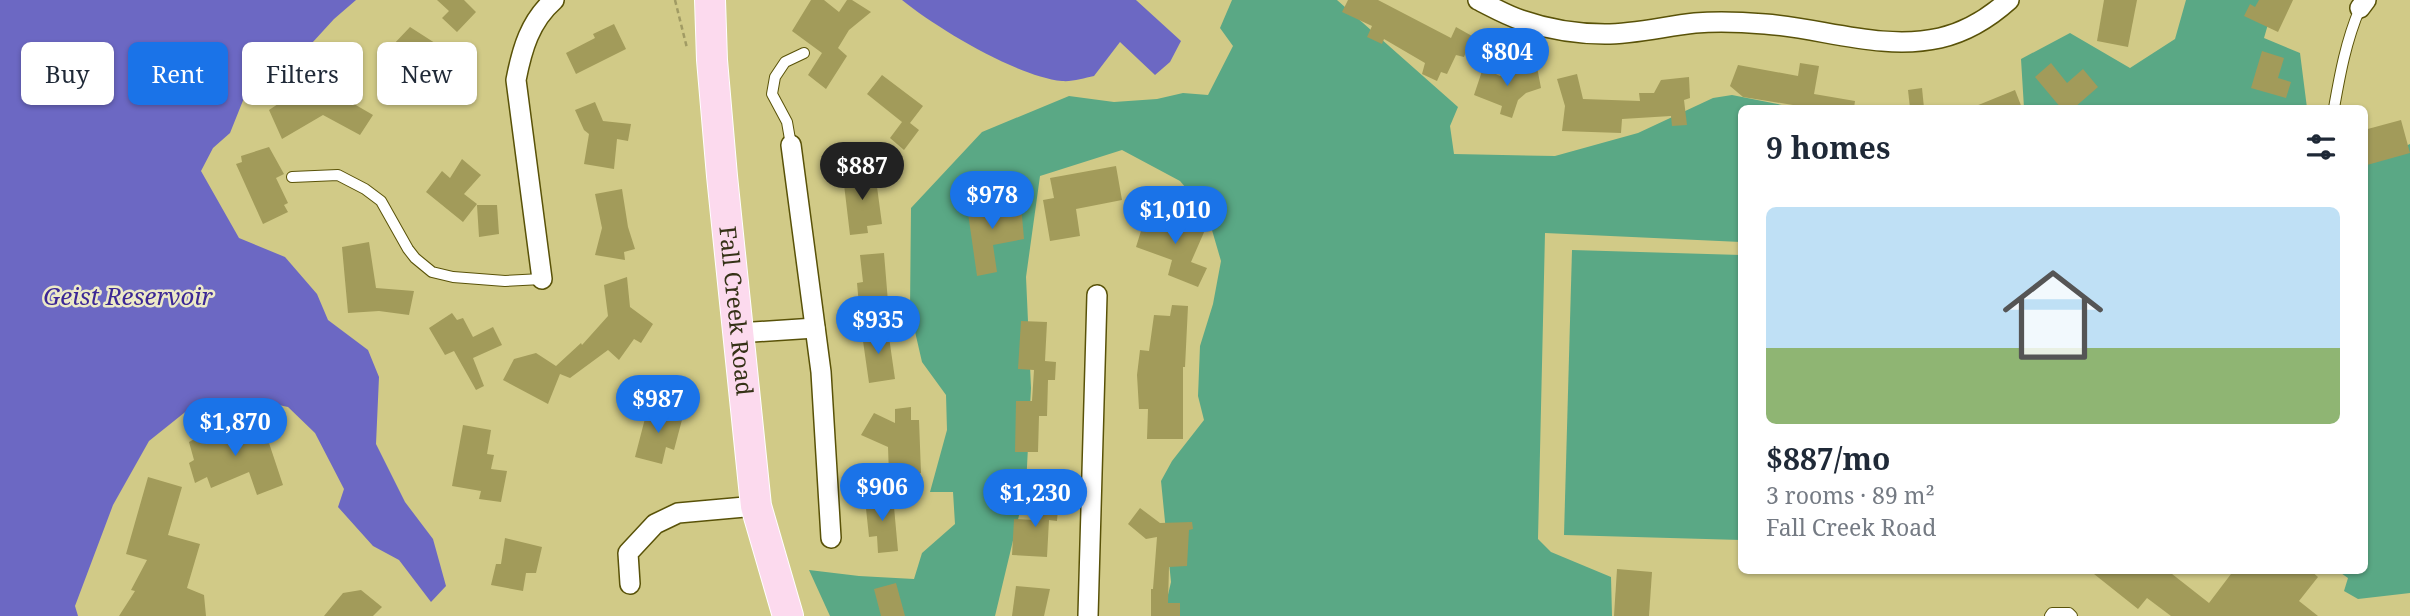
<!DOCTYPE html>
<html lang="en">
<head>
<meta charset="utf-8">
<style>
  body { margin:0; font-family:"Noto Serif",serif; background:#f2f2f3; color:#1f2937; height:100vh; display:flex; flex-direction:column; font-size:26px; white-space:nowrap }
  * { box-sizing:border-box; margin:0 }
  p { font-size:23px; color:#747a83 }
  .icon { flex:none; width:38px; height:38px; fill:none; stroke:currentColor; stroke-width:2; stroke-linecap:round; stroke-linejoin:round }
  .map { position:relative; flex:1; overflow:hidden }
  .sheet { position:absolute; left:1738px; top:105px; width:630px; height:469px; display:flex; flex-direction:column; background:#fff; border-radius:10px; box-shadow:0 2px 5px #0004 }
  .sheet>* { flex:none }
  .top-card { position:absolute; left:21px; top:42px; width:665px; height:63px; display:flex; gap:14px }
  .price { position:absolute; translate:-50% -60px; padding:0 16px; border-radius:24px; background:#1a73e8; color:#fff; font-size:23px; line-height:46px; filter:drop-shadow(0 2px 4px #0008) }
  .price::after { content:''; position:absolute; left:50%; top:42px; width:21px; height:16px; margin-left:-10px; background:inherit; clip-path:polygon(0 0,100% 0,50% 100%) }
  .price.on { background:#222; color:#fff }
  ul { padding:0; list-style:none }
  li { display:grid; align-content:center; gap:14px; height:371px; padding:0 28px }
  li+li { border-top:2px solid #e0e1e3 }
  li span { display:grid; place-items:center; height:217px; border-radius:10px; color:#555 }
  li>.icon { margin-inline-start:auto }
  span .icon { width:126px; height:126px; fill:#fffc; stroke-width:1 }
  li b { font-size:30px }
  h2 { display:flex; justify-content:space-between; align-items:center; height:84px; padding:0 28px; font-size:30px }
  .pill { padding:0 24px; border-radius:10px; background:#fff; box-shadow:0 2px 5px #0004; font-size:24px; line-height:63px }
  .pill.on { background:#1a73e8; color:#fff }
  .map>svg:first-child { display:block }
  .green { fill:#5aa885 }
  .water { fill:#6c68c3 }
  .building { fill:#a29b5a }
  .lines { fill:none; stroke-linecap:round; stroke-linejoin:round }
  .lane-casing { stroke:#595208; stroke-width:12 }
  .street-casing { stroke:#595208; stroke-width:22 }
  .primary-casing { stroke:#fff; stroke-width:32 }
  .path { stroke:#a19b64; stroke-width:2.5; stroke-dasharray:5 3.5; stroke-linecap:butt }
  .lane { stroke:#fff; stroke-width:10 }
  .street { stroke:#fff; stroke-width:19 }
  .primary { stroke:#fcdaee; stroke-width:30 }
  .labels { text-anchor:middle; stroke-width:5; stroke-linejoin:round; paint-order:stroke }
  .street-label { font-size:23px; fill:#353217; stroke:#ece9c8 }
  .water-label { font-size:24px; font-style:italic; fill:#3b2795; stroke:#ece9c8 }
</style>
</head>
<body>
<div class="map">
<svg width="2410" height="616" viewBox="0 0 2410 616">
  <rect width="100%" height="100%" fill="#d1ca87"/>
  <g class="green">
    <path d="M1232 0H1337L1458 107 1450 126 1454 154 1555 156 1638 133 1713 98 1732 95 1797 108H1741V242L1545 233 1538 539 1551 552 1611 577 1612 616H1163L1171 582 1161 481 1172 461 1204 420 1198 396 1200 346 1213 304 1221 261 1207 213 1180 181 1122 150 1040 176 1026 277 1031 388 1026 486 995 616H830L809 570 859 576 914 579 922 553 955 524 953 492H930L947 430 946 395 922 362 910 310 911 208 982 132 1069 96 1114 102 1157 99 1183 93 1208 95 1233 46 1220 28Z"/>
    <path d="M2186 0H2275L2264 38 2300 53 2307 108H2024L2021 59 2070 33 2130 68 2175 39Z"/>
    <path d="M2410 144V593L2358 599 2344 591 2348 578 2338 571 2364 570V165Z"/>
    <path d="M1572 250 1741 255V540L1564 535Z"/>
  </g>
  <g class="water">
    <path d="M0 0H356L334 19 301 55 294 52 264 71 248 88 230 133 213 148 201 171 239 238 285 257 317 294 328 320 368 350 379 377 376 444 405 502 433 539 446 586 431 602 399 560 373 546 338 507 344 489 315 433 288 407 260 401 194 405 149 441 113 505 75 606 78 616H0Z"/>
    <path d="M902 0H1136L1181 41 1170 62 1155 75 1120 42 1094 76C1084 78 1072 82 1062 81 1016 76 938 29 902 0Z"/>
  </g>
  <g class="building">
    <path d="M437 0H464L476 12 457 32 442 18 449 11Z"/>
    <path d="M811 0H824L839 12 847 0H852L871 12 849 30 838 48 847 56 826 89 808 75 822 53 792 31Z"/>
    <path d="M1348 0H1378L1451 38 1456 27 1472 36 1464 57 1456 55 1447 74 1441 72 1437 81 1422 74 1425 63 1384 39 1382 44 1367 37 1372 26 1342 12Z"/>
    <path d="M2104 0H2137L2128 47 2097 41Z"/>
    <path d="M2259 0H2293L2278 32 2244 16 2250 4 2255 7Z"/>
    <path d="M614 24 626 49 576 74 566 53 595 38 593 34Z"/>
    <path d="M410 27 463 61 450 80 442 75 417 101 384 75 393 66 392 46Z"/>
    <path d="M2262 51 2284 58 2278 78 2291 82 2286 98 2251 88Z"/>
    <path d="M1800 63 1819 66 1814 94 1855 101 1854 108H1792L1793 105 1743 97 1730 86 1738 65 1798 76Z"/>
    <path d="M2051 63 2067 83 2083 69 2098 87 2074 108H2061L2035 77Z"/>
    <path d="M1537 67 1541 88 1526 93 1518 100 1512 118 1500 114 1502 106 1474 95 1483 68 1500 76Z"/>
    <path d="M1577 74 1583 99 1640 101 1639 93H1654L1661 80 1689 77 1690 98 1684 100 1687 125 1672 126 1671 116 1622 119 1621 133 1562 131 1565 106 1557 79Z"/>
    <path d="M882 75 923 106 910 123 919 130 904 150 890 138 902 122 867 94Z"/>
    <path d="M293 81 296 93 317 82 325 92 330 90 373 115 360 135 323 115 282 139 269 110 278 104 271 92Z"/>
    <path d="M1922 88 1924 108H1910L1908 90Z"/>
    <path d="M2015 90 2022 108H1971Z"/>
    <path d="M595 102 603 121 631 124 628 141 617 139 614 169 584 164 589 134 584 130 575 110Z"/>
    <path d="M2401 120 2410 153 2367 165 2364 155V130Z"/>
    <path d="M269 147 284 174 276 178 288 203 284 205 288 212 263 224 236 164 242 162 241 156Z"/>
    <path d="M462 159 481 175 464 194 477 204 463 222 426 192 442 171 450 178Z"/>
    <path d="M1116 166 1122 200 1076 209 1080 236 1050 241 1043 200 1054 198 1050 178Z"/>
    <path d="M875 172 882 224 867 226 868 233 850 235 843 176Z"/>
    <path d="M622 189 628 227 635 249 624 252 625 260 595 255 602 228 595 194Z"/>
    <path d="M980 194 981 207 999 203V210L1021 205 1024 239 993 245 997 272 977 276 966 199Z"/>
    <path d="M477 205H497L499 234 479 237Z"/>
    <path d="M1145 218 1196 220V226L1205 230 1191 262 1207 268 1198 287 1168 275 1172 260 1136 247Z"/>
    <path d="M369 242 376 288 414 291 409 315 379 311 348 313 342 247Z"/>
    <path d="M884 253 888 302 859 305 857 283 863 282 860 255Z"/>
    <path d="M627 277 630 307 653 324 641 343 634 339 619 360 608 350 570 378 560 374 548 404 503 380 514 359 536 353 556 366 581 343 582 345 608 316 604 285Z"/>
    <path d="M1172 305 1188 306 1185 367H1183V439H1147L1148 409H1139L1137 375 1140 350 1149 351 1154 315 1170 316Z"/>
    <path d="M452 313 457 320 463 318 473 337 493 327 502 345 473 358 484 386 476 390 454 351 445 355 429 328Z"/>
    <path d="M1021 321 1047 322 1045 361 1056 362 1055 380H1048L1047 416H1039L1038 452H1015L1016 401H1032L1034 370 1018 369Z"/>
    <path d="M888 330 895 379 869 383 862 334Z"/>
    <path d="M648 407 683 416 674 450 666 447 662 464 635 457Z"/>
    <path d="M911 407V420H919L921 473 889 475 888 447 861 435 874 413 895 423V409Z"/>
    <path d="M220 421 232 436 263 425 283 485 257 495 249 472 211 488 207 477 195 483 189 463 194 460 189 442 207 432 206 428Z"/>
    <path d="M463 425 491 430 487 454 494 455 491 469 507 471 501 502 479 499 481 491 452 486Z"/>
    <path d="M148 477 182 487 168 535 200 544 187 588 204 595 206 616H119L135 591 131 590 147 560 126 554Z"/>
    <path d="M893 496 898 551 878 553 877 536 869 537 865 499Z"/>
    <path d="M1036 496 1059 497 1057 521 1049 520 1047 557 1012 555 1014 519 1034 520Z"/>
    <path d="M1140 508 1160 523 1192 522 1193 529 1189 530 1187 566 1169 567 1168 603H1180V616H1151V589H1153L1157 537 1146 539 1128 524Z"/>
    <path d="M505 538 542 547 536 573H526L523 591 491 585 496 564H501Z"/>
    <path d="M1617 569 1652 572 1649 616H1614Z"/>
    <path d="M2089 570H2167L2209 603 2234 570H2310L2318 577 2299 601 2318 616H2171L2147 598 2138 609Z"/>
    <path d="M896 583 905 616H881L874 589Z"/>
    <path d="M1016 586 1050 589 1044 616H1012Z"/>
    <path d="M361 590 382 607 373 616H324L343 593Z"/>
  </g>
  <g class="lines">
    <defs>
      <g id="lane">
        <path d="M2334 108C2340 74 2346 41 2360 8"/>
        <path d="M791 145 787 122 772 94 775 77 785 62 804 53"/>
        <path d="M292 177 338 175 365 189 381 201 408 249 415 258 432 272 453 277 505 281 542 279"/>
        <path d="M2050 616 2052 613H2069L2072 616"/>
      </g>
      <g id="street">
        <path d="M1478 0C1492 7 1506 15 1521 20 1547 29 1578 34 1605 34 1635 34 1666 26 1695 23 1718 21 1742 22 1765 24 1822 28 1882 51 1940 38 1966 32 1989 18 2009 0"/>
        <path d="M2360 8 2366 0"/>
        <path d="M791 145 821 372 831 538"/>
        <path d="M542 279 516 80C522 49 530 21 554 0"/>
        <path d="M738 333 815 328"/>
        <path d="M630 584 628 553 655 524 678 513 756 506"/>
        <path d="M1088 616 1097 295"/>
      </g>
      <g id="primary">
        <path id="s1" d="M710 0 712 60 722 176 756 506 788 616"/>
      </g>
    </defs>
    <use href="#lane" class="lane-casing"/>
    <use href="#street" class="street-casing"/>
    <use href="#primary" class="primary-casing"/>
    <path class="path" d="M675 0 687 48"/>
    <use href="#lane" class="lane"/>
    <use href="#street" class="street"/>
    <use href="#primary" class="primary"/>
  </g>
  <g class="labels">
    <g class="street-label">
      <text dy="8" stroke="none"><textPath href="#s1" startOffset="312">Fall Creek Road</textPath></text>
    </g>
    <g class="water-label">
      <text x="128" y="305">Geist Reservoir</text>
    </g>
  </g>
</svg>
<b class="price" style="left:1507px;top:88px">$804</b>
<b class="price on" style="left:862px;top:202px">$887</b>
<b class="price" style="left:992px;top:231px">$978</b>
<b class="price" style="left:1175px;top:246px">$1,010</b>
<b class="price" style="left:878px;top:356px">$935</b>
<b class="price" style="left:658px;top:435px">$987</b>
<b class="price" style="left:235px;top:458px">$1,870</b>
<b class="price" style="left:882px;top:523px">$906</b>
<b class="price" style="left:1035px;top:529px">$1,230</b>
<div class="top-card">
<a class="pill">Buy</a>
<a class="pill on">Rent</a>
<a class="pill">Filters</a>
<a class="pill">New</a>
</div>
<section class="sheet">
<h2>9 homes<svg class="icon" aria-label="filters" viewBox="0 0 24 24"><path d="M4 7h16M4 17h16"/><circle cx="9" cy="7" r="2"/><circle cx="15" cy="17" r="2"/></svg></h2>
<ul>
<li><span style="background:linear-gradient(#bfe0f5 65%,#8fb573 0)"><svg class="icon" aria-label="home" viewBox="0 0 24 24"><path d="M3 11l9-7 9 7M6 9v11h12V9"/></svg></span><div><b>$887/mo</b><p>3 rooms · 89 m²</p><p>Fall Creek Road</p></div></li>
</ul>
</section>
</div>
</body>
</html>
